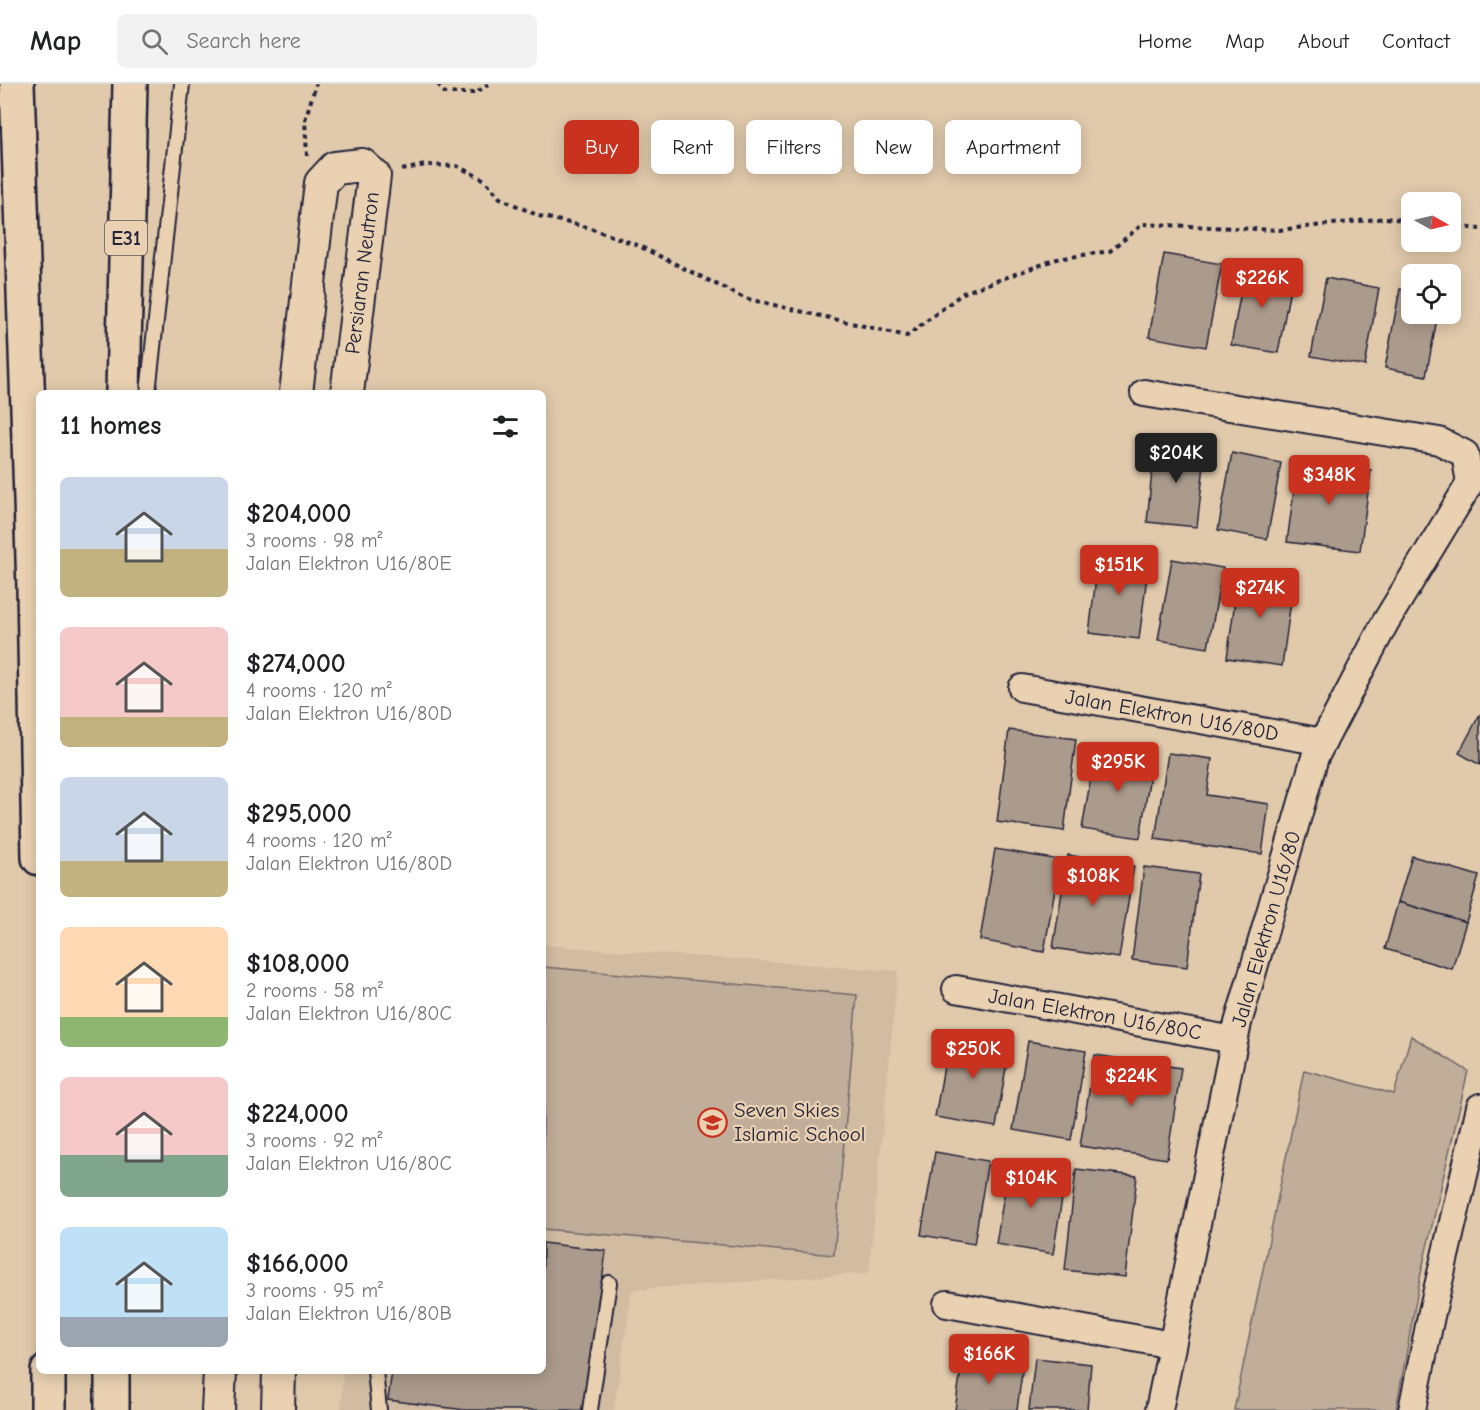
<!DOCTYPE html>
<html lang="en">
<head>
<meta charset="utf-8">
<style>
  body { margin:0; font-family:"Comic Neue",sans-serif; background:#f2f2f2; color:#202124; height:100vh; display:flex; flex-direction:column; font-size:22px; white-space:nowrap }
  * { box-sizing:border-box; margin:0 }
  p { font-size:20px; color:#757577 }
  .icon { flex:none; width:33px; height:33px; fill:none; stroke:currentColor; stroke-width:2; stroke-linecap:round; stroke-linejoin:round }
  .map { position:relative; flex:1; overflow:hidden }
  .sheet { position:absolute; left:36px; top:306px; width:510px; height:984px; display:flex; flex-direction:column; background:#fff; border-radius:9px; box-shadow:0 3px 15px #0003 }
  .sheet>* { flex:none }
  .hud { position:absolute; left:564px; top:36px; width:570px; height:54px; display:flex; gap:12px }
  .needle { width:39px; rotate:98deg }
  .fabs { position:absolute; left:1401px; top:108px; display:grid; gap:12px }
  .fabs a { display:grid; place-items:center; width:60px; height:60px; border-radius:9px; background:#fff; box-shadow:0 3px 15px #0003; font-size:30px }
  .price { position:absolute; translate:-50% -51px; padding:0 14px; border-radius:6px; background:#c8321e; color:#fff; font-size:20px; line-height:39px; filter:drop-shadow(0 2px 3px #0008) }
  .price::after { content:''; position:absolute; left:50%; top:36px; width:18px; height:14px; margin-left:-9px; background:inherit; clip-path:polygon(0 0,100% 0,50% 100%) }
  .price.current { background:#222; color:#fff }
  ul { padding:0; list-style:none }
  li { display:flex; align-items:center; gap:18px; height:150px; padding:0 24px }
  li span { display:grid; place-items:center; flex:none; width:168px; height:120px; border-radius:9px; color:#555 }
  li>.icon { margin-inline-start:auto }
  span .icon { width:72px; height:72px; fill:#fffc; stroke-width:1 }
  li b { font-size:26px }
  h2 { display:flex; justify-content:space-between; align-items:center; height:72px; padding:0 24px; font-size:26px }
  .pill { padding:0 21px; border-radius:9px; background:#fff; box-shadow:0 3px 15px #0003; font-size:21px; line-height:54px }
  .pill.current { background:#c8321e; color:#fff }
  header { display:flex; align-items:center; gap:36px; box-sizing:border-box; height:84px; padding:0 30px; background:#fff; border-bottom:2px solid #e0e0e0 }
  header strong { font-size:28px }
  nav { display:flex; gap:33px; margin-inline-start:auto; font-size:21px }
  .search { width:420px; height:54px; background:#f2f2f2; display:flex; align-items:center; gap:15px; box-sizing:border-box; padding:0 21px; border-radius:9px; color:#757577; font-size:22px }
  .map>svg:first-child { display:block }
  .built { fill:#d1bca2 }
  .green { fill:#c1ae9a; stroke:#72686a; stroke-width:1.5 }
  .building { fill:#ab9b8c; stroke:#22223b; stroke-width:1.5 }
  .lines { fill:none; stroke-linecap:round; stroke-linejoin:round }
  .service-casing { stroke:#22223b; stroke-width:18 }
  .minor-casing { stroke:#22223b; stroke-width:30 }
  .tertiary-casing { stroke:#22223b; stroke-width:36 }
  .motorway-casing { stroke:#22223b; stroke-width:38 }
  .path { stroke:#22223b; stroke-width:4; stroke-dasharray:4.5 4.5; stroke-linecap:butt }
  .service { stroke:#e9d1b1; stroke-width:14 }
  .minor { stroke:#e9d1b1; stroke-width:26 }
  .tertiary { stroke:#e9d1b1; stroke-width:32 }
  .motorway { stroke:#e9d1b1; stroke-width:33 }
  .labels { text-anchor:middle; stroke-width:4.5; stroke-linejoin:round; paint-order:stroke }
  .shield { fill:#e9d1b1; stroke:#5e565e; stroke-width:1.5 }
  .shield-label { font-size:20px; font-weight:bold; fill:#22223b }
  .street-label { font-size:21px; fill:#22223b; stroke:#e9d1b1 }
  .poi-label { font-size:21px; fill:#22223b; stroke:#e9d1b1; text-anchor:start }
</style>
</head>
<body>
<header>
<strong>Map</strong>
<div class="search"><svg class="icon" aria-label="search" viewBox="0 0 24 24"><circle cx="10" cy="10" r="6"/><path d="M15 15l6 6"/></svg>Search here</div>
<nav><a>Home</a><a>Map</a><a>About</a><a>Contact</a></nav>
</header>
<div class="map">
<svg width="1480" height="1326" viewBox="0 0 1480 1326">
  <rect width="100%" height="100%" fill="#e1caac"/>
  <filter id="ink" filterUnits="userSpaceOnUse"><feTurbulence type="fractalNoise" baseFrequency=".0167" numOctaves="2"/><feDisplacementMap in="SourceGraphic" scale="12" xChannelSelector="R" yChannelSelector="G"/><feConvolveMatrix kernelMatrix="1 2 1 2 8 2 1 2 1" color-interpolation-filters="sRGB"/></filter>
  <g filter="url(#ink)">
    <path class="built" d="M543 861 898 887 869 1189 632 1206 614 1326H341L343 1287H543Z"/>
    <g class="green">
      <path d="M543 883 857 911 834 1171 543 1145Z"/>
      <path d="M1411 952 1468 987 1421 1189 1396 1326H1234L1304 986 1394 1010Z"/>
    </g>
    <g class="building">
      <path d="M1164 170 1222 180 1206 263 1149 253Z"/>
      <path d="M1246 180 1293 189 1278 269 1231 261Z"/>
      <path d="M1326 194 1379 204 1365 282 1311 272Z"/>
      <path d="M1400 205 1412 208V230H1438L1426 292 1385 284Z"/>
      <path d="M1155 357 1206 363 1197 443 1147 438Z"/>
      <path d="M1232 369 1281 379 1267 455 1218 446Z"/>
      <path d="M1298 377 1371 386 1360 467 1287 458Z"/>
      <path d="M1099 470 1149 476 1139 555 1089 549Z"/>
      <path d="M1172 475 1223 484 1208 564 1158 556Z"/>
      <path d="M1239 488 1294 496 1282 582 1227 574Z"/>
      <path d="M1480 630V681L1459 669Z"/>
      <path d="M1009 646 1076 655 1064 747 997 738Z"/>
      <path d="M1096 663 1153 672 1140 754 1082 745Z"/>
      <path d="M1168 669 1212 675 1207 711 1269 720 1262 770 1155 755Z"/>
      <path d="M995 765 1060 776 1044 868 980 856Z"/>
      <path d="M1068 771 1134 782 1119 874 1053 864Z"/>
      <path d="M1412 772 1479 792 1466 838 1398 818Z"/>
      <path d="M1144 783 1199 790 1187 883 1132 876Z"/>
      <path d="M1398 818 1466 838 1452 885 1385 865Z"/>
      <path d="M950 949 1010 960 996 1043 935 1033Z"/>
      <path d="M1028 957 1086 967 1071 1056 1013 1046Z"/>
      <path d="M1095 971 1181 984 1167 1075 1080 1062Z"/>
      <path d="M935 1068 988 1077 974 1160 921 1151Z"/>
      <path d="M1009 1080 1066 1090 1053 1170 996 1160Z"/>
      <path d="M1076 1085 1137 1092 1125 1193 1065 1186Z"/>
      <path d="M543 1159 606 1167 585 1326H465L388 1316 392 1287H543Z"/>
      <path d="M963 1272 1023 1281 1017 1326H955Z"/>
      <path d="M1035 1274 1091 1280 1087 1326H1029Z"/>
    </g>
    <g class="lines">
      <defs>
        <g id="service">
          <path d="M148 309 182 0"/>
          <path d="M375 1287 379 1326"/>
          <path d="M590 1326 609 1199"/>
        </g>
        <g id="minor">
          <path d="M1144 309 1439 357 1465 370 1470 399 1385 539 1315 673 1238 939 1159 1326"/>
          <path d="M1022 604 1323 658"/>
          <path d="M956 905 1234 956"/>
          <path d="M947 1220 1172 1261"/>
          <path d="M1412 1326 1431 1232 1480 1023"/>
        </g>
        <g id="tertiary">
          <path d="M296 309 321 99 335 84 362 81 374 92 347 309"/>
          <path d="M218 1326 220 1287"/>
          <path d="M278 1326 279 1287"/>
        </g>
        <g id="motorway">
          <path d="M17 0 34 504 39 774"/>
          <path d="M123 309 130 0"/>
          <path d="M48 1287V1326"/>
          <path d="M112 1287V1326"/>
        </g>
      </defs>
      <use href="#service" class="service-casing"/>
      <use href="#minor" class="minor-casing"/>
      <use href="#tertiary" class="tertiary-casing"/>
      <use href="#motorway" class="motorway-casing"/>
      <g class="path">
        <path d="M438 0 445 9H476L488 0"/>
        <path d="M307 72 305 36 316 0"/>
        <path d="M402 86 425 81 457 82 485 96 500 114 539 132 587 143 637 161 744 214 907 252 963 209 1057 175 1110 167 1143 140 1279 146 1386 134 1412 137"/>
        <path d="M1450 142 1480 145"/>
      </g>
      <use href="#service" class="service"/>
      <use href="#minor" class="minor"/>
      <use href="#tertiary" class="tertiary"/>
      <use href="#motorway" class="motorway"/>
    </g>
  </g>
  <defs>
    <symbol id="school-ring" viewBox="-11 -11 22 22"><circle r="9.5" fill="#e9d1b1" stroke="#c8321e" stroke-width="1.5"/><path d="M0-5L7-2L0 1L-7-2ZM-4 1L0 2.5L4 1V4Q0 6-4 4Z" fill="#c8321e"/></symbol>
  </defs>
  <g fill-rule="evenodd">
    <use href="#school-ring" x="696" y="1022" width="33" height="33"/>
  </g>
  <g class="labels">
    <rect class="shield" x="105" y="137" width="42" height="34" rx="4.5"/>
    <g class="shield-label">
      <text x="126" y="161">E31</text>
    </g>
    <g class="street-label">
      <text transform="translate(362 189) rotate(-83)" y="7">Persiaran Neutron</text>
      <text transform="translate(1172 631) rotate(10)" y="7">Jalan Elektron U16/80D</text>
      <text transform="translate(1266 845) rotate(-74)" y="7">Jalan Elektron U16/80</text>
      <text transform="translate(1095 930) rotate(10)" y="7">Jalan Elektron U16/80C</text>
    </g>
    <g class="poi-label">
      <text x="734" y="1033">Seven Skies<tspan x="734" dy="24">Islamic School</tspan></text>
    </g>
  </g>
</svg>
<div class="fabs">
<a><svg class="needle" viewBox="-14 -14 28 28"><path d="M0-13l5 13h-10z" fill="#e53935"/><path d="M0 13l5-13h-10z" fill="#757577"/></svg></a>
<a><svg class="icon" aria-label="locate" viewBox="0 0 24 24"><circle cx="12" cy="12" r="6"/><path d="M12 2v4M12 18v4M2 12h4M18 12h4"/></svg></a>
</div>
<b class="price" style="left:1262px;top:225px">$226K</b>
<b class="price current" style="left:1176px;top:400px">$204K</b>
<b class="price" style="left:1329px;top:422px">$348K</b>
<b class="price" style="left:1119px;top:512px">$151K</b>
<b class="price" style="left:1260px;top:535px">$274K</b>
<b class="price" style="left:1118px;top:709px">$295K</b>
<b class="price" style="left:1093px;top:823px">$108K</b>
<b class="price" style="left:973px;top:996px">$250K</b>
<b class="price" style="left:1131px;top:1023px">$224K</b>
<b class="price" style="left:1031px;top:1125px">$104K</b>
<b class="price" style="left:989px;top:1301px">$166K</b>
<div class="hud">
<a class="pill current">Buy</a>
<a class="pill">Rent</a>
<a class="pill">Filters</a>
<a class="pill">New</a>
<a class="pill">Apartment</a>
</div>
<section class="sheet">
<h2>11 homes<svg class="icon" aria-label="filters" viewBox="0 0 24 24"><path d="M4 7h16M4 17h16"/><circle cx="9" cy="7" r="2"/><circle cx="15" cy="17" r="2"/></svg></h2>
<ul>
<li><span style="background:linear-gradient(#c9d6e8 60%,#c2b280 0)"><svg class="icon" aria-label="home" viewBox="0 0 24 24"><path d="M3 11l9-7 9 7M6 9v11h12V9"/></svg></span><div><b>$204,000</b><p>3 rooms · 98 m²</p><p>Jalan Elektron U16/80E</p></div></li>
<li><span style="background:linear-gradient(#f6c9c9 75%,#c2b280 0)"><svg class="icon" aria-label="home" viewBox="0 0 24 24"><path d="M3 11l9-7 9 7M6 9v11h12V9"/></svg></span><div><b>$274,000</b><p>4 rooms · 120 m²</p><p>Jalan Elektron U16/80D</p></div></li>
<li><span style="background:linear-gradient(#c9d6e8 70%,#c2b280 0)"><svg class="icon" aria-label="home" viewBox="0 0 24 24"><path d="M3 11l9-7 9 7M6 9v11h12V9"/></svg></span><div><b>$295,000</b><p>4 rooms · 120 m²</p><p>Jalan Elektron U16/80D</p></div></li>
<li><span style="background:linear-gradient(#ffd9b3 75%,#8fb573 0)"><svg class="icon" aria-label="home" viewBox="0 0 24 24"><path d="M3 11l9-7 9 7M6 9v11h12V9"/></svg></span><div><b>$108,000</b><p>2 rooms · 58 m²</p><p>Jalan Elektron U16/80C</p></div></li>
<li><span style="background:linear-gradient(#f6c9c9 65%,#7fa58c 0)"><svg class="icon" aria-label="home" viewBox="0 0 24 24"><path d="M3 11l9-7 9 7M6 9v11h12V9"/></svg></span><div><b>$224,000</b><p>3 rooms · 92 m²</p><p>Jalan Elektron U16/80C</p></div></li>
<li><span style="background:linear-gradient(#bfe0f5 75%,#9aa5b1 0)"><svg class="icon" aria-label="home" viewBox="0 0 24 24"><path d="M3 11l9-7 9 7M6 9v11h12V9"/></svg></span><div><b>$166,000</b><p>3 rooms · 95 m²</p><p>Jalan Elektron U16/80B</p></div></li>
</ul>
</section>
</div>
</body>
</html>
